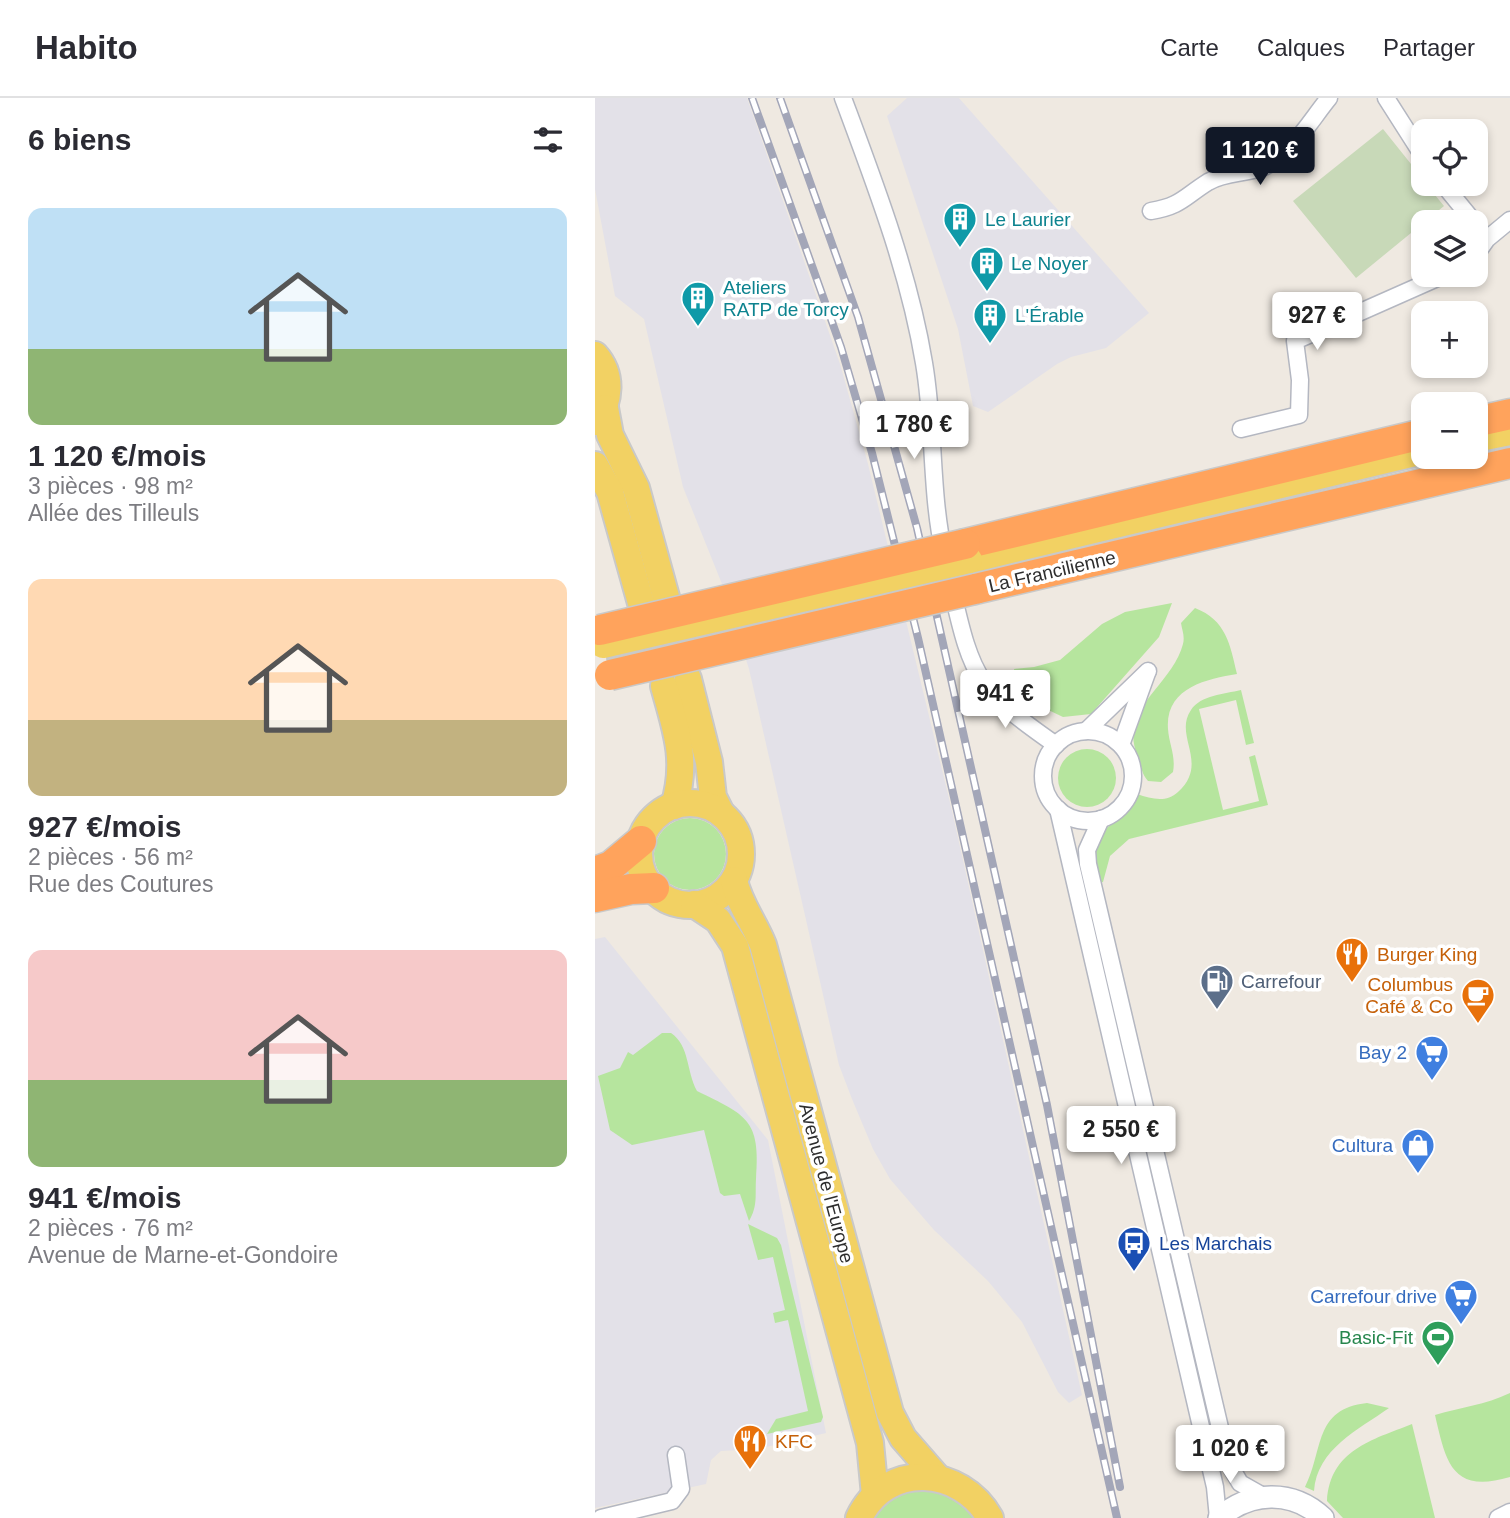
<!DOCTYPE html>
<html lang="fr">
<head>
<meta charset="utf-8">
<style>
  body { margin:0; font-family:Helvetica,sans-serif; background:#f7f7f7; color:#2b2b33; height:100vh; display:flex; flex-direction:column; font-size:26px; white-space:nowrap }
  * { box-sizing:border-box; margin:0 }
  p { font-size:23px; color:#7c7c81 }
  .icon { flex:none; width:38px; height:38px; fill:none; stroke:currentColor; stroke-width:2; stroke-linecap:round; stroke-linejoin:round }
  .map { position:relative; flex:1; overflow:hidden }
  .details { display:flex; flex-direction:column; background:#fff; width:595px }
  .details>* { flex:none }
  .fabs { position:absolute; left:816px; top:21px; display:grid; gap:14px }
  .fabs a { display:grid; place-items:center; width:77px; height:77px; border-radius:14px; background:#fff; box-shadow:0 4px 10px #0003; font-size:35px }
  .price { position:absolute; translate:-50% -60px; padding:0 16px; border-radius:7px; background:#fff; color:#222; font-size:23px; line-height:46px; filter:drop-shadow(0 2px 4px #0008) }
  .price::after { content:''; position:absolute; left:50%; top:42px; width:21px; height:16px; margin-left:-10px; background:inherit; clip-path:polygon(0 0,100% 0,50% 100%) }
  .price.selected { background:#111827; color:#fff }
  ul { padding:0; list-style:none }
  li { display:grid; align-content:center; gap:14px; height:371px; padding:0 28px }
  li span { display:grid; place-items:center; height:217px; border-radius:14px; color:#555 }
  li>.icon { margin-inline-start:auto }
  span .icon { width:126px; height:126px; fill:#fffc; stroke-width:1 }
  li b { font-size:30px }
  h2 { display:flex; justify-content:space-between; align-items:center; height:84px; padding:0 28px; font-size:30px }
  header { display:flex; align-items:center; gap:42px; box-sizing:border-box; height:98px; padding:0 35px; background:#fff; border-bottom:2px solid #e1e1e2 }
  header strong { font-size:33px }
  nav { display:flex; gap:38px; margin-inline-start:auto; font-size:24px }
  main { display:flex; flex:1; min-height:0 }
  .map>svg:first-child { display:block }
  .industrial { fill:#e3e1e8 }
  .green { fill:#b6e59e }
  .cemetery { fill:#c8d9b8 }
  .lines { fill:none; stroke-linecap:round; stroke-linejoin:round }
  .minor-casing { stroke:#b4b7c1; stroke-width:19 }
  .tertiary-casing { stroke:#b4b7c1; stroke-width:24 }
  .primary-casing { stroke:#c9c9c9; stroke-width:30 }
  .motorway-casing { stroke:#c9c9c9; stroke-width:33 }
  .minor { stroke:#fff; stroke-width:16 }
  .tertiary { stroke:#fff; stroke-width:21 }
  .primary { stroke:#f2d163; stroke-width:26 }
  .motorway { stroke:#ffa35c; stroke-width:30 }
  .rail-casing { stroke:#a3a6b8; stroke-width:8 }
  .rail { stroke:#fff; stroke-width:5; stroke-dasharray:16; stroke-linecap:butt }
  .primary-bridge-casing { stroke:#c9c9c9; stroke-width:30; stroke-linecap:butt }
  .motorway-bridge-casing { stroke:#c9c9c9; stroke-width:33; stroke-linecap:butt }
  .primary-bridge { stroke:#f2d163; stroke-width:26 }
  .motorway-bridge { stroke:#ffa35c; stroke-width:30 }
  .labels { text-anchor:middle; stroke-width:7; stroke-linejoin:round; paint-order:stroke }
  .culture-label { font-size:19px; fill:#0d838f; stroke:#fff; text-anchor:start }
  .street-label { font-size:19px; fill:#2e2e2e; stroke:#fff }
  .food-label { font-size:19px; fill:#c56008; stroke:#fff; text-anchor:start }
  .service-label { font-size:19px; fill:#4e5e75; stroke:#fff; text-anchor:start }
  .shop-label { font-size:19px; fill:#366cbe; stroke:#fff; text-anchor:end }
  .transit-label { font-size:19px; fill:#164399; stroke:#fff; text-anchor:start }
  .leisure-label { font-size:19px; fill:#27864d; stroke:#fff; text-anchor:end }
</style>
</head>
<body>
<header>
<strong>Habito</strong>
<nav><a>Carte</a><a>Calques</a><a>Partager</a></nav>
</header>
<main>
<section class="details">
<h2>6 biens<svg class="icon" aria-label="filters" viewBox="0 0 24 24"><path d="M4 7h16M4 17h16"/><circle cx="9" cy="7" r="2"/><circle cx="15" cy="17" r="2"/></svg></h2>
<ul>
<li><span style="background:linear-gradient(#bfe0f5 65%,#8fb573 0)"><svg class="icon" aria-label="home" viewBox="0 0 24 24"><path d="M3 11l9-7 9 7M6 9v11h12V9"/></svg></span><div><b>1 120 €/mois</b><p>3 pièces · 98 m²</p><p>Allée des Tilleuls</p></div></li>
<li><span style="background:linear-gradient(#ffd9b3 65%,#c2b280 0)"><svg class="icon" aria-label="home" viewBox="0 0 24 24"><path d="M3 11l9-7 9 7M6 9v11h12V9"/></svg></span><div><b>927 €/mois</b><p>2 pièces · 56 m²</p><p>Rue des Coutures</p></div></li>
<li><span style="background:linear-gradient(#f6c9c9 60%,#8fb573 0)"><svg class="icon" aria-label="home" viewBox="0 0 24 24"><path d="M3 11l9-7 9 7M6 9v11h12V9"/></svg></span><div><b>941 €/mois</b><p>2 pièces · 76 m²</p><p>Avenue de Marne-et-Gondoire</p></div></li>
</ul>
</section>
<div class="map">
<svg width="915" height="1420" viewBox="0 0 915 1420">
  <rect width="100%" height="100%" fill="#efe9e1"/>
  <g class="industrial">
    <path d="M0 0H152L245 266 273 366 357 713 487 1297 474 1305 463 1294 427 1224 393 1183 339 1132 295 1081 278 1051 257 1001 244 967 154 571 127 486 88 389 49 221 20 198 0 91Z"/>
    <path d="M312 0H364L554 215 511 250 476 259 462 266 393 314 378 308 363 231 292 18Z"/>
    <path d="M10 839 173 1042 231 1335 163 1351 126 1353 116 1362 111 1386 0 1410V841Z"/>
  </g>
  <g class="green">
    <path d="M577 505 564 539 496 616 468 619 424 598 419 571 439 569 465 562 507 526 530 514Z"/>
    <path d="M600 510C631 522 635 546 642 576 611 581 570 590 573 631 574 646 581 658 578 674L566 684 553 683C546 675 547 669 543 659 522 611 577 588 588 546 590 538 587 532 586 525Z"/>
    <path d="M646 592 659 645 651 647 641 602 604 611 628 712 664 703 654 659 660 657 673 707 534 741 515 758 508 784 505 785C490 715 521 742 542 696 557 701 571 705 583 694 615 665 578 638 596 612 606 597 629 596 646 592Z"/>
    <circle cx="492" cy="680" r="29"/>
    <circle cx="95" cy="756" r="36"/>
    <path d="M67 935H76C95 948 91 973 102 993 151 1017 166 1021 161 1081 160 1097 163 1108 154 1123L145 1096 129 1098 125 1095 109 1032 37 1047 15 1032 3 978 25 970 33 954 38 957Z"/>
    <path d="M153 1126 182 1140 186 1147 228 1319 226 1324 172 1336 181 1321 213 1313 193 1222 180 1225 178 1215 190 1212 178 1159 163 1162Z"/>
    <path d="M915 1295V1379C857 1396 851 1365 840 1317 866 1309 890 1307 915 1295Z"/>
    <path d="M772 1305 794 1310C763 1332 722 1351 719 1393L710 1389C729 1352 718 1311 772 1305Z"/>
    <path d="M817 1326 840 1420H748L732 1403C735 1352 777 1342 817 1326Z"/>
    <path d="M341 1391 368 1405 380 1420H276C293 1396 313 1392 341 1391Z"/>
  </g>
  <path class="cemetery" d="M788 31 828 81V86H831L849 108 761 180 698 103Z"/>
  <g class="lines">
    <defs>
      <g id="minor">
        <path d="M248 0C280 86 314 174 329 265 340 329 335 393 349 456"/>
        <path d="M791 0 828 58"/>
        <path d="M848 86 879 124"/>
        <path d="M556 113C586 108 589 99 613 84 630 74 648 76 666 70 695 59 715 23 734 0"/>
        <path d="M880 158 892 141 915 122"/>
        <path d="M646 331 704 317 705 282 700 243 849 177"/>
        <path d="M357 491C377 582 385 594 461 647"/>
        <path d="M491 633 553 573"/>
        <circle cx="493" cy="678" r="45"/>
        <path d="M526 647 552 575"/>
        <path d="M463 711 620 1389 623 1420"/>
        <path d="M506 721 492 752 493 766 633 1364 645 1385 668 1398"/>
        <path d="M6 1420 77 1403 86 1391 81 1357"/>
        <path d="M903 1420 915 1414"/>
      </g>
      <path id="tertiary" d="M624 1420C655 1393 697 1391 728 1420"/>
      <g id="primary">
        <path d="M0 257C18 277 15 303 1 324"/>
        <path d="M10 310 15 337 41 390 71 499"/>
        <path d="M880 341 915 334"/>
        <path d="M0 367 15 394 46 505"/>
        <path d="M374 462 828 353"/>
        <path d="M93 581 114 664 118 699 126 715"/>
        <path d="M69 588C81 631 93 663 79 708"/>
        <circle cx="95" cy="756" r="51"/>
        <path d="M139 782C144 806 159 824 168 847L295 1315 308 1340 342 1379"/>
        <path d="M99 806 123 822 140 848 275 1345 280 1397"/>
        <path d="M264 1420C291 1363 366 1368 395 1420"/>
      </g>
      <g id="motorway">
        <path d="M880 324 915 316"/>
        <path d="M370 446 828 336"/>
        <path d="M380 491 915 365"/>
        <path d="M0 774 16 768 46 743"/>
        <path d="M0 799 36 791 59 790"/>
      </g>
    </defs>
    <use href="#minor" class="minor-casing"/>
    <use href="#tertiary" class="tertiary-casing"/>
    <use href="#primary" class="primary-casing"/>
    <use href="#motorway" class="motorway-casing"/>
    <use href="#minor" class="minor"/>
    <use href="#tertiary" class="tertiary"/>
    <use href="#primary" class="primary"/>
    <use href="#motorway" class="motorway"/>
    <defs>
      <g id="rail">
        <path d="M157 0 246 249 277 355 323 540 522 1420"/>
        <path d="M185 0 263 219 322 430 452 1007 525 1389"/>
      </g>
    </defs>
    <use href="#rail" class="rail-casing"/>
    <use href="#rail" class="rail"/>
    <defs>
      <path id="primary-bridge" d="M8 547 374 462"/>
      <g id="motorway-bridge">
        <path d="M5 532 370 446"/>
        <path d="M15 577 380 491"/>
      </g>
    </defs>
    <use href="#primary-bridge" class="primary-bridge-casing"/>
    <use href="#motorway-bridge" class="motorway-bridge-casing"/>
    <use href="#primary-bridge" class="primary-bridge"/>
    <use href="#motorway-bridge" class="motorway-bridge"/>
  </g>
  <defs>
    <symbol id="building-pin" viewBox="-11 -11 22 30"><path d="M0 17L-7.5 6A9.5 9.5 0 1 1 7.5 6Z" fill="#0f9aa8" stroke="#fff"/><path d="M-4-6H4V6H1V3H-1V6H-4ZM-2.5-4.3h1.7v1.8h-1.7ZM.8-4.3h1.7v1.8H.8ZM-2.5-1h1.7V.8h-1.7ZM.8-1h1.7V.8H.8Z" fill="#fff"/></symbol>
    <symbol id="restaurant-pin" viewBox="-11 -11 22 30"><path d="M0 17L-7.5 6A9.5 9.5 0 1 1 7.5 6Z" fill="#e8710a" stroke="#fff"/><path d="M-5-6h1v4h1v-4h1v4h1v-4h1v5L-1.5 .5V6h-2V.5L-5-1ZM5-6V6H3V1.5H1.5Q1.5-4 5-6Z" fill="#fff"/></symbol>
    <symbol id="fuel-pin" viewBox="-11 -11 22 30"><path d="M0 17L-7.5 6A9.5 9.5 0 1 1 7.5 6Z" fill="#5c6f8a" stroke="#fff"/><path d="M-5.5-6h7V0h2V4h1.3V-2.5L3-4.5l.8-.8L6-3V5H2.5V1h-1V6h-7ZM-4.2-4.7v3.2H.2V-4.7Z" fill="#fff"/></symbol>
    <symbol id="cafe-pin" viewBox="-11 -11 22 30"><path d="M0 17L-7.5 6A9.5 9.5 0 1 1 7.5 6Z" fill="#e8710a" stroke="#fff"/><path d="M-5.5-4.5H6V0H3Q3 3.5 0 3.5H-2.5Q-5.5 3.5-5.5 0ZM3-3.2v2h1.7v-2ZM-6 4.5H4V6H-6Z" fill="#fff"/></symbol>
    <symbol id="supermarket-pin" viewBox="-11 -11 22 30"><path d="M0 17L-7.5 6A9.5 9.5 0 1 1 7.5 6Z" fill="#3f7fe0" stroke="#fff"/><path d="M-6-5.5h2.5l.6 2H6L4.5 2H-2.5L-4.4-4H-6ZM-1.5 3.2a1.3 1.3 0 1 0 .1 0ZM3 3.2a1.3 1.3 0 1 0 .1 0Z" fill="#fff"/></symbol>
    <symbol id="shop-pin" viewBox="-11 -11 22 30"><path d="M0 17L-7.5 6A9.5 9.5 0 1 1 7.5 6Z" fill="#3f7fe0" stroke="#fff"/><path d="M-5-2.5h2.3a2.7 3.5 0 0 1 5.4 0H5L5.5 6h-11ZM-1.5-2.5h3a1.5 2.3 0 0 0-3 0Z" fill="#fff"/></symbol>
    <symbol id="bus-pin" viewBox="-11 -11 22 30"><path d="M0 17L-7.5 6A9.5 9.5 0 1 1 7.5 6Z" fill="#1a4fb4" stroke="#fff"/><path d="M-5-6H5V4H4V6H2V4H-2V6H-4V4H-5ZM-3.5-4V0h7V-4ZM-3.5 1.2v1.5H-2V1.2ZM2 1.2v1.5H3.5V1.2Z" fill="#fff"/></symbol>
    <symbol id="stadium-pin" viewBox="-11 -11 22 30"><path d="M0 17L-7.5 6A9.5 9.5 0 1 1 7.5 6Z" fill="#2e9e5b" stroke="#fff"/><path d="M0-5a6.5 5 0 1 0 0 10a6.5 5 0 1 0 0-10ZM-3.5-1.8h7v3.6h-7Z" fill="#fff"/></symbol>
  </defs>
  <g fill-rule="evenodd">
    <use href="#building-pin" x="346" y="102" width="38" height="52"/>
    <use href="#building-pin" x="373" y="146" width="38" height="52"/>
    <use href="#building-pin" x="84" y="181" width="38" height="52"/>
    <use href="#building-pin" x="376" y="198" width="38" height="52"/>
    <use href="#restaurant-pin" x="738" y="837" width="38" height="52"/>
    <use href="#fuel-pin" x="603" y="864" width="38" height="52"/>
    <use href="#cafe-pin" x="864" y="878" width="38" height="52"/>
    <use href="#supermarket-pin" x="818" y="935" width="38" height="52"/>
    <use href="#shop-pin" x="804" y="1028" width="38" height="52"/>
    <use href="#bus-pin" x="520" y="1126" width="38" height="52"/>
    <use href="#supermarket-pin" x="847" y="1179" width="38" height="52"/>
    <use href="#stadium-pin" x="824" y="1220" width="38" height="52"/>
    <use href="#restaurant-pin" x="136" y="1324" width="38" height="52"/>
  </g>
  <g class="labels">
    <g class="culture-label">
      <text x="390" y="128">Le Laurier</text>
      <text x="416" y="172">Le Noyer</text>
      <text x="128" y="196">Ateliers<tspan x="128" dy="22">RATP de Torcy</tspan></text>
      <text x="420" y="224">L'Érable</text>
    </g>
    <g class="street-label">
      <text transform="translate(457 473) rotate(-13)" y="7">La Francilienne</text>
      <text transform="translate(232 1085) rotate(75)" y="7">Avenue de l'Europe</text>
    </g>
    <g class="food-label">
      <text x="782" y="863">Burger King</text>
      <text x="858" y="893" text-anchor="end">Columbus<tspan x="858" dy="22">Café &amp; Co</tspan></text>
      <text x="180" y="1350">KFC</text>
    </g>
    <g class="service-label">
      <text x="646" y="890">Carrefour</text>
    </g>
    <g class="shop-label">
      <text x="812" y="961">Bay 2</text>
      <text x="798" y="1054">Cultura</text>
      <text x="842" y="1205">Carrefour drive</text>
    </g>
    <g class="transit-label">
      <text x="564" y="1152">Les Marchais</text>
    </g>
    <g class="leisure-label">
      <text x="818" y="1246">Basic-Fit</text>
    </g>
  </g>
</svg>
<div class="fabs">
<a><svg class="icon" aria-label="locate" viewBox="0 0 24 24"><circle cx="12" cy="12" r="6"/><path d="M12 2v4M12 18v4M2 12h4M18 12h4"/></svg></a>
<a><svg class="icon" aria-label="layers" viewBox="0 0 24 24"><path d="M12 4l9 5-9 5-9-5zM3 14l9 5 9-5"/></svg></a>
<a>+</a>
<a>−</a>
</div>
<b class="price selected" style="left:665px;top:89px">1 120 €</b>
<b class="price" style="left:722px;top:254px">927 €</b>
<b class="price" style="left:319px;top:363px">1 780 €</b>
<b class="price" style="left:410px;top:632px">941 €</b>
<b class="price" style="left:526px;top:1068px">2 550 €</b>
<b class="price" style="left:635px;top:1387px">1 020 €</b>
</div>
</main>
</body>
</html>
